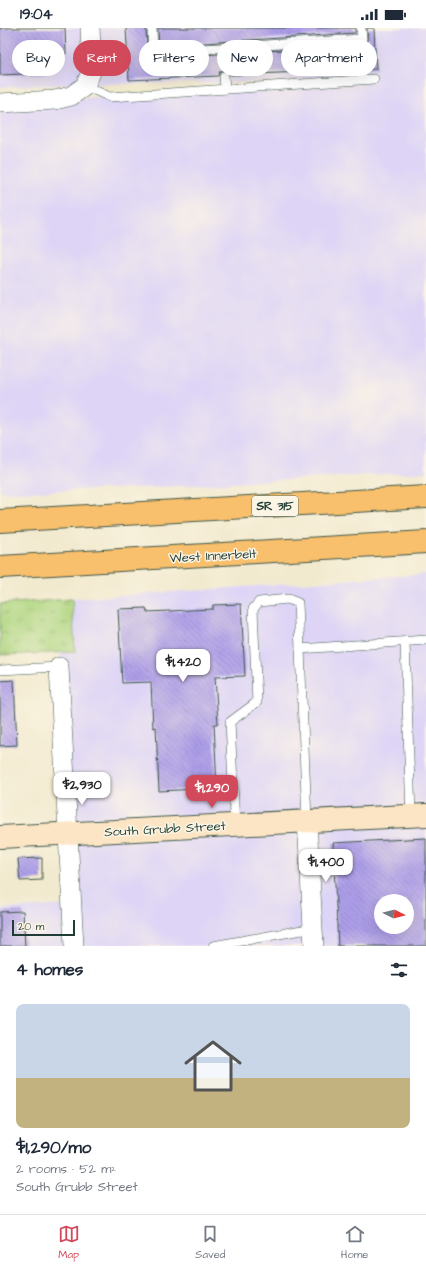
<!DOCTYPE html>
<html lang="en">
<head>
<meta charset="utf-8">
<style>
  body { margin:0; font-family:"Architects Daughter",sans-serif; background:#f6f6f7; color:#1f2937; height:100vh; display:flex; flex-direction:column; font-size:15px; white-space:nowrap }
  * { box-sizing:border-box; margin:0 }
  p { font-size:13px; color:#747a83 }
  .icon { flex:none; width:22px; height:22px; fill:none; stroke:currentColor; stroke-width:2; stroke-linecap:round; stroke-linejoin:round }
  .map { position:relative; height:918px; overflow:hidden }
  .panel { display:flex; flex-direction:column; background:#fff; flex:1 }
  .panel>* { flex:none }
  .banner { position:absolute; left:12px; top:12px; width:402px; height:36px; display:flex; gap:8px }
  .needle { width:26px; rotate:96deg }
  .tools { position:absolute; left:374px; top:866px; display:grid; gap:8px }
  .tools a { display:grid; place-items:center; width:40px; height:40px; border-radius:50%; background:#fff; box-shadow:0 4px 16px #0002; font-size:20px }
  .scale { position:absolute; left:12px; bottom:10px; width:63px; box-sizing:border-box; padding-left:4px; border:2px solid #1f3d34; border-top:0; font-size:11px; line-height:14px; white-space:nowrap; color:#1f3d34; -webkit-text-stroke:3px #fcf5e5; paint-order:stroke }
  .price { position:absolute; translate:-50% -34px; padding:0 9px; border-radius:8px; background:#fff; color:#222; font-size:13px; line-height:26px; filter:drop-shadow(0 1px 2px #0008) }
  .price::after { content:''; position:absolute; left:50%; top:24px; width:12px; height:9px; margin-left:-6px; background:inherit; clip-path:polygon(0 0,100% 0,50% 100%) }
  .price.selected { background:#d1495b; color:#fff }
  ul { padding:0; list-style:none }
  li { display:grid; align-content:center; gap:8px; height:212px; padding:0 16px }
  li span { display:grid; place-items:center; height:124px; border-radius:8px; color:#555 }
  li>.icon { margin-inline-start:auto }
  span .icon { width:72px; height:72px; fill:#fffc; stroke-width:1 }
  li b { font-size:17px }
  h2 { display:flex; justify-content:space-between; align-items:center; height:48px; padding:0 16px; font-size:17px }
  .chip { padding:0 14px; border-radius:18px; background:#fff; box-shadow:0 4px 16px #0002; font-size:14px; line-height:36px }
  .chip.selected { background:#d1495b; color:#fff }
  .status { display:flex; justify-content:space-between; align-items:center; height:28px; padding:0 20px; background:#fff; direction:ltr }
  .status svg { height:11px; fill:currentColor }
  .tabs { display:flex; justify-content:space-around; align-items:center; height:56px; border-top:1px solid #e0e1e3; background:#fff; font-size:11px; color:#747a83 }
  .tabs a { display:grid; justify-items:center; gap:2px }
  .tabs .selected { color:#d1495b }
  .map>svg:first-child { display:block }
  .built { fill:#ded5f6; fill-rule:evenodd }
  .grass { fill:url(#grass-tufts); stroke:#678a5a }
  .building { fill:url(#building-back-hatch); fill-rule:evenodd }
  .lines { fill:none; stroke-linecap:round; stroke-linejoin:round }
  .lane-casing { stroke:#3f574b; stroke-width:10 }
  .street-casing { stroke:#3f574b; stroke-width:20 }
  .secondary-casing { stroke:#3f574b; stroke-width:24 }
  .highway-casing { stroke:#3f574b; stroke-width:24 }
  .lane { stroke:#fff; stroke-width:9 }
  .street { stroke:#fff; stroke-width:19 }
  .secondary { stroke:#fce5c4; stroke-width:22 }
  .highway { stroke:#f8bf6c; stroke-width:22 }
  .labels { text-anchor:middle; stroke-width:3; stroke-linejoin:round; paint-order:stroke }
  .shield { fill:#fcf5e5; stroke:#617469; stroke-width:1 }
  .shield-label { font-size:12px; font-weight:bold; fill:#1f3d34 }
  .street-label { font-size:13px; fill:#1f3d34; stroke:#fcf5e5 }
</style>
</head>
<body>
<div class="status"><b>19:04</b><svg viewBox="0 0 49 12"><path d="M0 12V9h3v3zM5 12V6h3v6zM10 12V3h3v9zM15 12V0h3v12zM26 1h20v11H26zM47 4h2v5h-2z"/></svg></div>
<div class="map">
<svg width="426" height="918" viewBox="0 0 426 918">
  <defs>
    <pattern id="grass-tufts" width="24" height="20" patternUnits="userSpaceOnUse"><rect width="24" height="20" fill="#afd680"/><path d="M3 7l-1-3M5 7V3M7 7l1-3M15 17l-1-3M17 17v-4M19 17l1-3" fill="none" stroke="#8eaf6a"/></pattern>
    <pattern id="building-back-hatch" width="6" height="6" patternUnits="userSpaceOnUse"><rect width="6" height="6" fill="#ad9eea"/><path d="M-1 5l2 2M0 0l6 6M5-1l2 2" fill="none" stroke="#8c82be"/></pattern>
  </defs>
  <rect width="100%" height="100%" fill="#fcf5e5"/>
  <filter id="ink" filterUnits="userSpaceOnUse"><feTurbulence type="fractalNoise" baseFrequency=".025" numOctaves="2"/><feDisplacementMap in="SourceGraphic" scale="8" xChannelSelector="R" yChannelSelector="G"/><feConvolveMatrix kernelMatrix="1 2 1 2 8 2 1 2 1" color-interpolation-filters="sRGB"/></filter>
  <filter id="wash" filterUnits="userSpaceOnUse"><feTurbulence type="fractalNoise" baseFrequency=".012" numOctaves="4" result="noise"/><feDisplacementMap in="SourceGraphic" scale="16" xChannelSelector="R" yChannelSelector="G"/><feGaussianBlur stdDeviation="0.9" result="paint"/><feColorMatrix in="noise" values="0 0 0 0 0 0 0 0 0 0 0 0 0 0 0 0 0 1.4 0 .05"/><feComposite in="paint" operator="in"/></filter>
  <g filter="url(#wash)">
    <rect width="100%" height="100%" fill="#f2eacf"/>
    <g class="built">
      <path d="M0 0H426V444L142 460 13 464 0 463V75L264 59 323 54 70 56 0 59Z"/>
      <path d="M426 546V918H0V881L71 877 60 624 75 623 72 571ZM381 873H407V899H381Z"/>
    </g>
    <path class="grass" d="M72 571 75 624 0 627V576Z"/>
    <g id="blocks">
      <g class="building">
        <path d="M0 0H65L66 26H49L50 45 0 47Z"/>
        <path d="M126 0H146L147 25 150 29 153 30 362 17 368 13 367 0H374L376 41 230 47 229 44 224 42 220 43 218 48 129 52Z"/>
        <path d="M158 0H355V5L159 18Z"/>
        <path d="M241 576 245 648 215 649 218 696H214L217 760 159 763 156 699 153 700 151 654 122 655 118 581 146 580 147 584 213 581V577Z"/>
        <path d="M14 652 17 717 0 718V653Z"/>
        <path d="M426 810V918H338L333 815ZM381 873H407V899H381Z"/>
        <path d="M42 830V852L20 853 18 831Z"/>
        <path d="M23 883 25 918H0V884Z"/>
      </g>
    </g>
  </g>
  <g filter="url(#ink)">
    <use href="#blocks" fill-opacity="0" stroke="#3f574b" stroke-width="1"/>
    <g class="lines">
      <defs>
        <g id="lane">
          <path d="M152 0 153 24 362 11 361 0"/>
          <path d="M224 48 225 61"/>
          <path d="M85 58 110 69 374 51"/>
          <path d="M405 614 411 788"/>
          <path d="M0 642 59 639"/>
          <path d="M307 793 300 621 426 612"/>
          <path d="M235 797 230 694 257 674 253 581 259 574 288 571 298 575 300 621"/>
          <path d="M213 918 313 900"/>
        </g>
        <g id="street">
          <path d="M0 75 55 72 71 68 85 58 92 42 90 0"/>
          <path d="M59 639 74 918"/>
          <path d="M307 793 314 918"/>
        </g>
        <path id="secondary" d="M0 809 426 787"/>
        <g id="highway">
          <path d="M0 493 426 469"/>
          <path d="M0 539 426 514"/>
        </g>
      </defs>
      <use href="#lane" class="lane-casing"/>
      <use href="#street" class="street-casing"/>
      <use href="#secondary" class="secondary-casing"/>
      <use href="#highway" class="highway-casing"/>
      <use href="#lane" class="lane"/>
      <use href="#street" class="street"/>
      <use href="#secondary" class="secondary"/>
      <use href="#highway" class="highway"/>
    </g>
  </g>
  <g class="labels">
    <rect class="shield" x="252" y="468" width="46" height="20" rx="3"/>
    <g class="shield-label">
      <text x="275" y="482">SR 315</text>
    </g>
    <g class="street-label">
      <text transform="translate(213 527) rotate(-3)" y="5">West Innerbelt</text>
      <text transform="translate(165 800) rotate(-3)" y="5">South Grubb Street</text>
    </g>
  </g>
</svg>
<div class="tools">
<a><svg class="needle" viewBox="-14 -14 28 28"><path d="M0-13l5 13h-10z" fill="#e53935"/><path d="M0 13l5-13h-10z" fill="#747a83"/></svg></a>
</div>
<div class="scale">20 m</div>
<b class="price" style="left:183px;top:655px">$1,420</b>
<b class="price" style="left:82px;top:778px">$2,930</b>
<b class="price selected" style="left:212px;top:781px">$1,290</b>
<b class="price" style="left:326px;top:855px">$1,400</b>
<div class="banner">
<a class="chip">Buy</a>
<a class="chip selected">Rent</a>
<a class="chip">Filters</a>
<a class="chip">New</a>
<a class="chip">Apartment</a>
</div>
</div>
<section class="panel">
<h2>4 homes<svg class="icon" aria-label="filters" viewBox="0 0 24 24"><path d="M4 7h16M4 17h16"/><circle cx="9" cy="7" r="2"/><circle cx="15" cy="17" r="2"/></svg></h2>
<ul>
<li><span style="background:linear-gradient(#c9d6e8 60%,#c2b280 0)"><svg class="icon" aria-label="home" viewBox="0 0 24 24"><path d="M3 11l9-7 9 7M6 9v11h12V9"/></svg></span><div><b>$1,290/mo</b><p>2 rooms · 52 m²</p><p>South Grubb Street</p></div></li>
</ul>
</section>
<nav class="tabs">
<a class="selected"><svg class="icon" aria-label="map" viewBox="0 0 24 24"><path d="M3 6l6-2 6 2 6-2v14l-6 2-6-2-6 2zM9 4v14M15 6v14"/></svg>Map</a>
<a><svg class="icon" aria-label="saved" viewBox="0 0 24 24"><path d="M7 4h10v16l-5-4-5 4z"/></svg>Saved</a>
<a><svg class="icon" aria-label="home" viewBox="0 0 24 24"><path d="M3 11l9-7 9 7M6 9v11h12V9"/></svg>Home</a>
</nav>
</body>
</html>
